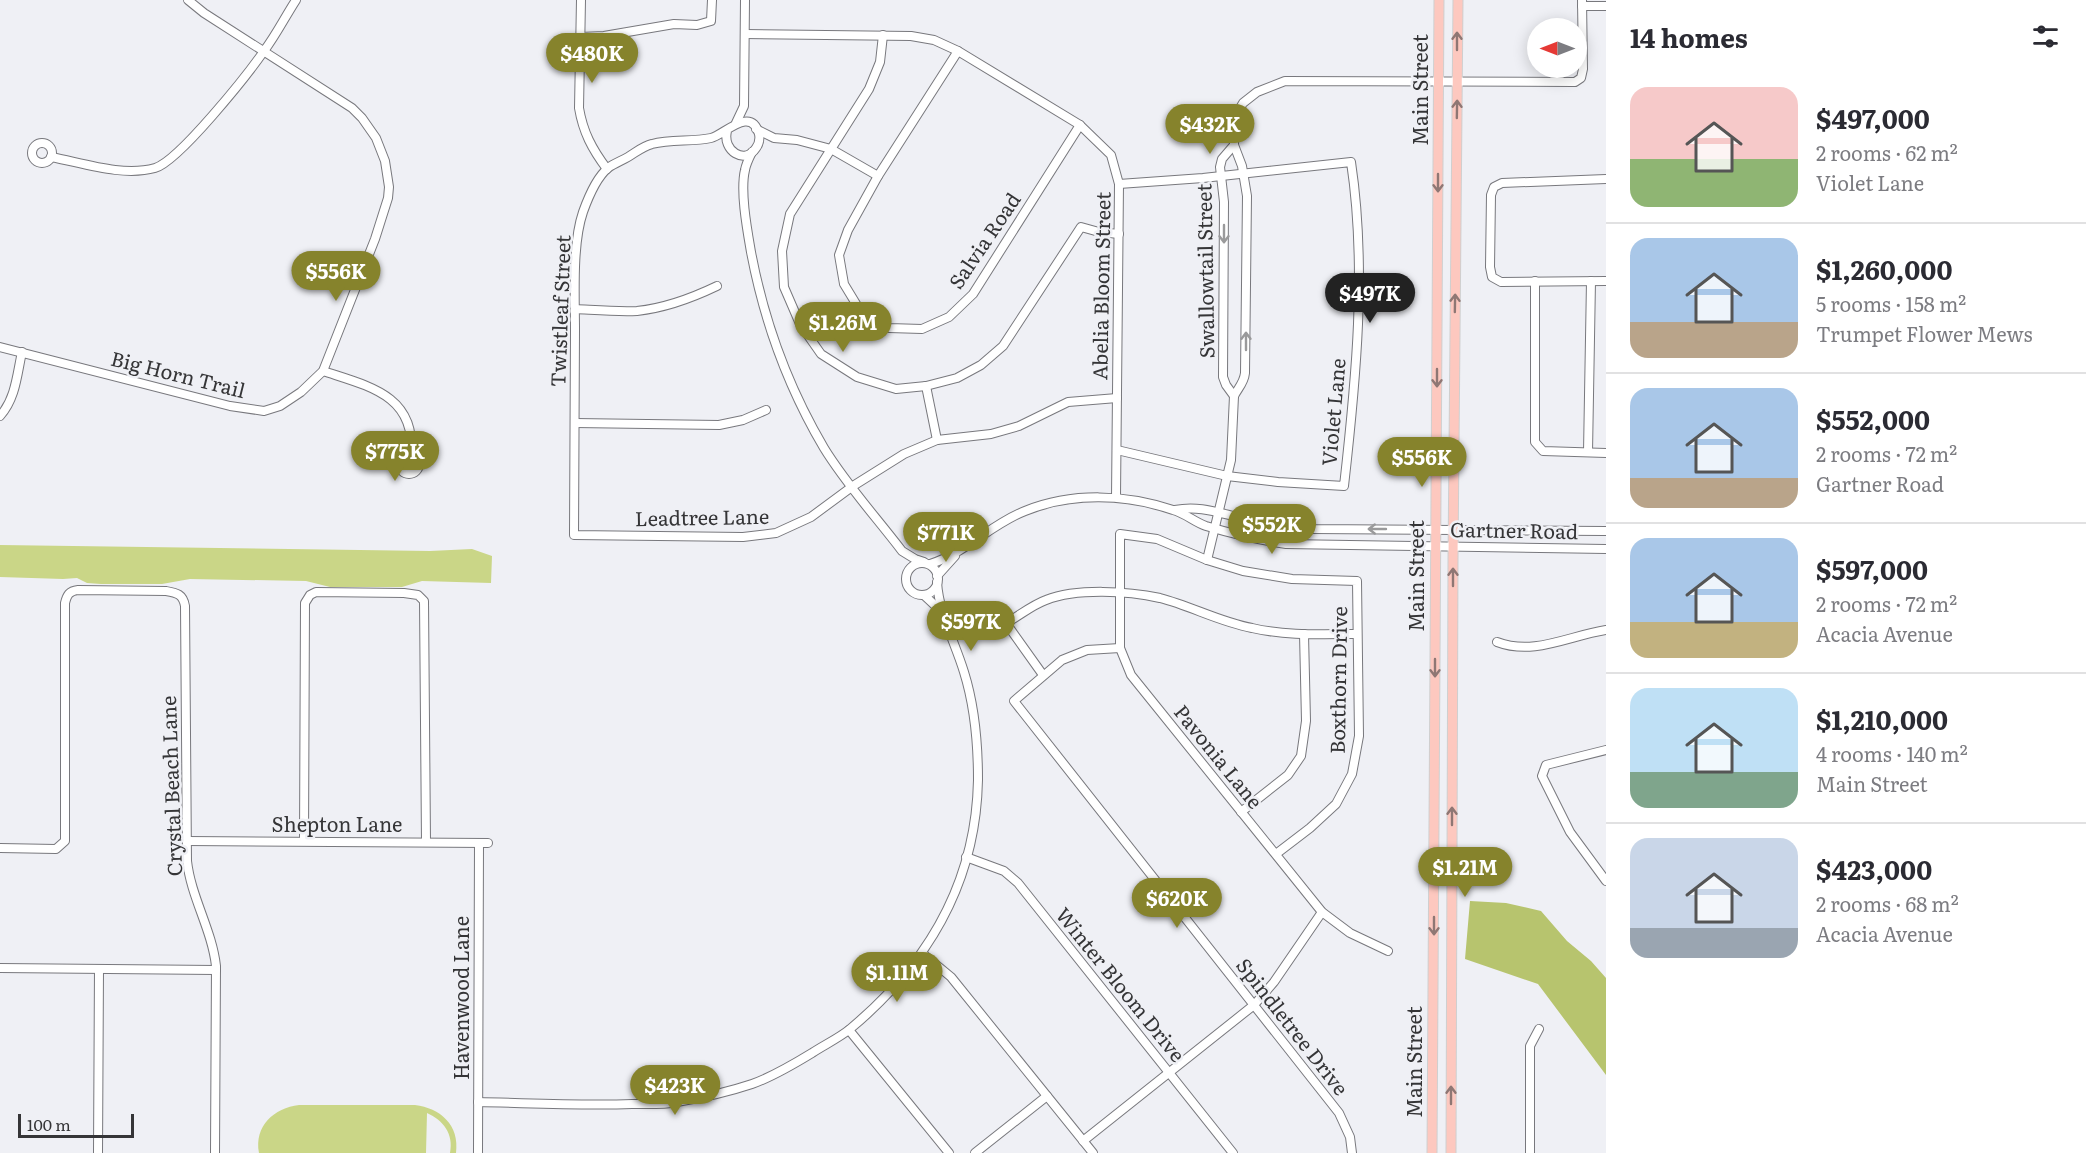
<!DOCTYPE html>
<html lang="en">
<head>
<meta charset="utf-8">
<style>
  body { margin:0; font-family:Literata,serif; background:#f7f7f7; color:#2b2b33; height:100vh; display:flex; flex-direction:column; font-size:22px; white-space:nowrap }
  * { box-sizing:border-box; margin:0 }
  p { font-size:20px; color:#7c7c81 }
  .icon { flex:none; width:33px; height:33px; fill:none; stroke:currentColor; stroke-width:2; stroke-linecap:round; stroke-linejoin:round }
  .map { position:relative; flex:1; overflow:hidden }
  .drawer { display:flex; flex-direction:column; background:#fff; width:480px }
  .drawer>* { flex:none }
  .needle { width:39px; rotate:270deg }
  .fabs { position:absolute; left:1527px; top:18px; display:grid; gap:12px }
  .fabs a { display:grid; place-items:center; width:60px; height:60px; border-radius:50%; background:#fff; box-shadow:0 3px 15px #0003; font-size:30px }
  .scale { position:absolute; left:18px; bottom:15px; width:116px; box-sizing:border-box; padding-left:6px; border:3px solid #353537; border-top:0; font-size:16px; line-height:21px; white-space:nowrap; color:#353537; -webkit-text-stroke:4px #eff0f5; paint-order:stroke }
  .price { position:absolute; translate:-50% -51px; padding:0 14px; border-radius:21px; background:#86832c; color:#fff; font-size:20px; line-height:39px; filter:drop-shadow(0 2px 3px #0008) }
  .price::after { content:''; position:absolute; left:50%; top:36px; width:18px; height:14px; margin-left:-9px; background:inherit; clip-path:polygon(0 0,100% 0,50% 100%) }
  .price.current { background:#222; color:#fff }
  ul { padding:0; list-style:none }
  li { display:flex; align-items:center; gap:18px; height:150px; padding:0 24px }
  li+li { border-top:2px solid #e1e1e2 }
  li span { display:grid; place-items:center; flex:none; width:168px; height:120px; border-radius:18px; color:#555 }
  li>.icon { margin-inline-start:auto }
  span .icon { width:72px; height:72px; fill:#fffc; stroke-width:1 }
  li b { font-size:26px }
  h2 { display:flex; justify-content:space-between; align-items:center; height:72px; padding:0 24px; font-size:26px }
  main { display:flex; flex:1; min-height:0 }
  .map>svg:first-child { display:block }
  .green { fill:#cad687 }
  .forest { fill:#b7c46e }
  .lines { fill:none; stroke-linecap:round; stroke-linejoin:round }
  .minor-casing { stroke:#78787d; stroke-width:10 }
  .major-casing { stroke:#cfcfcf; stroke-width:11 }
  .minor { stroke:#fff; stroke-width:8 }
  .major { stroke:#fdc8bf; stroke-width:9 }
  .oneway { stroke:#8f7774 }
  .oneway2 { stroke:#9a9a9b }
  .labels { text-anchor:middle; stroke-width:5; stroke-linejoin:round; paint-order:stroke }
  .street-label { font-size:20px; fill:#353537; stroke:#eff0f5 }
</style>
</head>
<body>
<main>
<div class="map">
<svg width="1606" height="1153" viewBox="0 0 1606 1153">
  <rect width="100%" height="100%" fill="#eff0f5"/>
  <g class="green">
    <path d="M0 545 430 551 472 549 492 556 491 583 422 581 402 587H330L306 581 190 579 162 584H101L87 583 77 578 63 579 0 577Z"/>
    <path d="M299 1105H415C440 1108 460 1125 456 1153H450C454 1134 443 1120 427 1113L426 1153H259C254 1126 274 1108 299 1105Z"/>
  </g>
  <path class="forest" d="M1470 901 1506 903 1541 911 1567 941 1591 961 1606 978V1075L1538 984 1465 959Z"/>
  <g class="lines">
    <defs>
      <g id="minor">
        <path d="M581 0 579 108C583 132 592 149 607 169"/>
        <path d="M1582 6H1606"/>
        <path d="M745 34 911 36 934 40 958 51 1080 125 1111 155 1119 184 1116 497"/>
        <path d="M883 35 880 62 869 89 790 214 782 251 784 287 800 324 821 354 857 377 896 389 926 386 957 378 981 365 1003 346 1081 227 1099 232 1119 234"/>
        <path d="M580 37 604 36 674 24 697 25 711 21 712 0"/>
        <path d="M958 51 878 176 848 230 839 255 844 284 861 312 889 328 922 329 949 317 973 294 1080 125"/>
        <path d="M736 123 744 106 745 0"/>
        <path d="M756 129 774 138 797 140 831 149 878 176"/>
        <path d="M727 131C722 151 745 165 756 148 759 144 760 139 759 134 751 105 724 135 711 138 692 142 671 139 652 144 643 146 635 153 628 157 621 161 613 164 608 168 596 178 588 198 583 212 572 244 575 296 575 330 575 398 574 467 574 535L743 537 776 533 811 517 853 486 904 454 937 440 991 434 1019 426 1068 402 1117 398"/>
        <circle cx="42" cy="153" r="10"/>
        <path d="M1234 145 1222 159 1220 167 1224 202 1223 377 1226 385 1234 396"/>
        <path d="M752 152C749 158 746 164 745 170 740 191 747 229 751 252 764 321 788 387 824 448 846 484 876 517 902 551L915 559 924 562"/>
        <path d="M51 157C83 163 123 177 155 168 179 161 248 74 264 51 276 35 285 17 296 0"/>
        <path d="M1606 179 1502 183 1494 187 1491 195 1490 267 1492 277 1501 282 1606 281"/>
        <path d="M1535 281V442L1543 451 1606 453"/>
        <path d="M575 309C595 310 617 312 637 311 665 308 692 298 717 286"/>
        <path d="M0 347 230 406 264 411 280 406 301 392 323 371 375 239 388 198 389 187 385 161 376 138 362 118 352 108 204 13 188 0"/>
        <path d="M323 371C368 386 416 395 411 454"/>
        <path d="M926 386 937 440"/>
        <path d="M0 416C16 398 17 374 22 352"/>
        <path d="M575 423 719 425 743 420 766 410"/>
        <path d="M1117 450 1227 476 1278 482 1344 486C1356 380 1367 268 1351 162L1203 178 1119 184"/>
        <path d="M1588 452 1591 281"/>
        <circle cx="409" cy="464" r="10"/>
        <path d="M1175 510C1201 505 1221 514 1246 519 1268 524 1290 527 1312 529L1606 531"/>
        <path d="M1207 560 1231 460 1234 396C1238 388 1244 383 1245 373L1247 196 1242 166 1234 145V118L1243 103 1257 92 1285 81 1575 82 1581 78 1583 69 1582 0"/>
        <circle cx="922" cy="579" r="16"/>
        <path d="M930 564C966 553 991 524 1025 511 1072 492 1126 494 1173 510 1185 513 1194 522 1206 526 1233 534 1259 540 1286 544L1606 549"/>
        <path d="M937 576 955 556"/>
        <path d="M925 596 940 610"/>
        <path d="M1497 642C1534 656 1568 636 1606 630"/>
        <path d="M1120 648 1087 650 1062 660 1014 701 1339 1113 1350 1137 1352 1153"/>
        <path d="M1043 675 1006 623C1019 616 1032 605 1046 600 1077 588 1128 591 1160 598 1191 606 1220 622 1252 628 1286 636 1323 634 1357 634"/>
        <path d="M1606 750 1546 765 1542 776 1570 832 1606 881"/>
        <path d="M1241 812 1288 775 1301 756 1306 721 1304 634"/>
        <path d="M187 841 488 843"/>
        <path d="M304 841 305 603 310 595 316 592 404 593 418 595 424 601 426 842"/>
        <path d="M0 848 56 849 65 841V603C67 595 69 591 78 590L166 591C177 593 183 594 185 606L187 861C191 897 212 930 216 966L215 1153"/>
        <path d="M1276 854 1310 828 1336 804 1352 774 1359 736 1357 581 1292 579 1243 571 1207 560 1157 539 1120 534V648L1131 675 1322 912 1350 933 1388 951"/>
        <path d="M966 857 1004 871 1018 883 1233 1153"/>
        <path d="M922 953 951 977 1093 1153"/>
        <path d="M0 968 216 970"/>
        <path d="M849 1030 949 1153"/>
        <path d="M478 1102C529 1103 581 1106 632 1104 646 1104 662 1105 677 1102 701 1098 728 1092 752 1084 772 1077 794 1064 812 1053 824 1045 839 1038 850 1029 928 964 976 883 978 780 978 743 975 707 964 672 955 642 939 614 937 582"/>
        <path d="M1083 1141 1254 1005 1274 982 1322 912"/>
        <path d="M98 1153 99 969"/>
        <path d="M478 1153 479 843"/>
        <path d="M975 1153 1047 1096"/>
        <path d="M1530 1153V1046L1539 1029"/>
      </g>
      <g id="major">
        <path d="M1432 1153 1439 0"/>
        <path d="M1451 1153 1453 560 1458 0"/>
      </g>
    </defs>
    <use href="#minor" class="minor-casing"/>
    <use href="#major" class="major-casing"/>
    <use href="#minor" class="minor"/>
    <use href="#major" class="major"/>
  </g>
  <defs><path id="oneway-shaft" d="M-6 0H5M1.5-3L5.5 0L1.5 3" fill="none" stroke-width="1.6" stroke-linecap="round" stroke-linejoin="round" transform="scale(1.5)"/></defs>
  <g class="oneway">
    <use href="#oneway-shaft" transform="translate(1457 41) rotate(-90)"/>
    <use href="#oneway-shaft" transform="translate(1457 109) rotate(-89)"/>
    <use href="#oneway-shaft" transform="translate(1438 183) rotate(90)"/>
    <use href="#oneway-shaft" transform="translate(1455 303) rotate(-89)"/>
    <use href="#oneway-shaft" transform="translate(1437 378) rotate(90)"/>
    <use href="#oneway-shaft" transform="translate(1453 577) rotate(-90)"/>
    <use href="#oneway-shaft" transform="translate(1435 668) rotate(90)"/>
    <use href="#oneway-shaft" transform="translate(1452 816) rotate(-90)"/>
    <use href="#oneway-shaft" transform="translate(1434 926) rotate(90)"/>
    <use href="#oneway-shaft" transform="translate(1451 1095) rotate(-90)"/>
  </g>
  <g class="oneway2">
    <use href="#oneway-shaft" transform="translate(1224 234) rotate(90)"/>
    <use href="#oneway-shaft" transform="translate(1246 341) rotate(-90)"/>
    <use href="#oneway-shaft" transform="translate(1377 529) rotate(180)"/>
  </g>
  <g class="labels">
    <g class="street-label">
      <text transform="translate(1421 90) rotate(-90)" y="7">Main Street</text>
      <text transform="translate(985 241) rotate(-56)" y="7">Salvia Road</text>
      <text transform="translate(1206 271) rotate(-91)" y="7">Swallowtail Street</text>
      <text transform="translate(1102 286) rotate(-89)" y="7">Abelia Bloom Street</text>
      <text transform="translate(561 311) rotate(-88)" y="7">Twistleaf Street</text>
      <text transform="translate(178 375) rotate(14)" y="7">Big Horn Trail</text>
      <text transform="translate(1334 412) rotate(-85)" y="7">Violet Lane</text>
      <text transform="translate(702 518) rotate(-1)" y="7">Leadtree Lane</text>
      <text transform="translate(1514 531) rotate(1)" y="7">Gartner Road</text>
      <text transform="translate(1417 576) rotate(-90)" y="7">Main Street</text>
      <text transform="translate(1339 680) rotate(-89)" y="7">Boxthorn Drive</text>
      <text transform="translate(1218 757) rotate(51)" y="7">Pavonia Lane</text>
      <text transform="translate(172 786) rotate(-92)" y="7">Crystal Beach Lane</text>
      <text x="337" y="832">Shepton Lane</text>
      <text transform="translate(1120 985) rotate(51)" y="7">Winter Bloom Drive</text>
      <text transform="translate(462 998) rotate(-90)" y="7">Havenwood Lane</text>
      <text transform="translate(1292 1027) rotate(52)" y="7">Spindletree Drive</text>
      <text transform="translate(1415 1062) rotate(-90)" y="7">Main Street</text>
    </g>
  </g>
</svg>
<div class="fabs">
<a><svg class="needle" viewBox="-14 -14 28 28"><path d="M0-13l5 13h-10z" fill="#e53935"/><path d="M0 13l5-13h-10z" fill="#7c7c81"/></svg></a>
</div>
<div class="scale">100 m</div>
<b class="price" style="left:592px;top:84px">$480K</b>
<b class="price" style="left:1210px;top:155px">$432K</b>
<b class="price" style="left:336px;top:302px">$556K</b>
<b class="price current" style="left:1370px;top:324px">$497K</b>
<b class="price" style="left:843px;top:353px">$1.26M</b>
<b class="price" style="left:395px;top:482px">$775K</b>
<b class="price" style="left:1422px;top:488px">$556K</b>
<b class="price" style="left:1272px;top:555px">$552K</b>
<b class="price" style="left:946px;top:563px">$771K</b>
<b class="price" style="left:971px;top:652px">$597K</b>
<b class="price" style="left:1465px;top:898px">$1.21M</b>
<b class="price" style="left:1177px;top:929px">$620K</b>
<b class="price" style="left:897px;top:1003px">$1.11M</b>
<b class="price" style="left:675px;top:1116px">$423K</b>
</div>
<section class="drawer">
<h2>14 homes<svg class="icon" aria-label="filters" viewBox="0 0 24 24"><path d="M4 7h16M4 17h16"/><circle cx="9" cy="7" r="2"/><circle cx="15" cy="17" r="2"/></svg></h2>
<ul>
<li><span style="background:linear-gradient(#f6c9c9 60%,#8fb573 0)"><svg class="icon" aria-label="home" viewBox="0 0 24 24"><path d="M3 11l9-7 9 7M6 9v11h12V9"/></svg></span><div><b>$497,000</b><p>2 rooms · 62 m²</p><p>Violet Lane</p></div></li>
<li><span style="background:linear-gradient(#a9c7e8 70%,#b9a48a 0)"><svg class="icon" aria-label="home" viewBox="0 0 24 24"><path d="M3 11l9-7 9 7M6 9v11h12V9"/></svg></span><div><b>$1,260,000</b><p>5 rooms · 158 m²</p><p>Trumpet Flower Mews</p></div></li>
<li><span style="background:linear-gradient(#a9c7e8 75%,#b9a48a 0)"><svg class="icon" aria-label="home" viewBox="0 0 24 24"><path d="M3 11l9-7 9 7M6 9v11h12V9"/></svg></span><div><b>$552,000</b><p>2 rooms · 72 m²</p><p>Gartner Road</p></div></li>
<li><span style="background:linear-gradient(#a9c7e8 70%,#c2b280 0)"><svg class="icon" aria-label="home" viewBox="0 0 24 24"><path d="M3 11l9-7 9 7M6 9v11h12V9"/></svg></span><div><b>$597,000</b><p>2 rooms · 72 m²</p><p>Acacia Avenue</p></div></li>
<li><span style="background:linear-gradient(#bfe0f5 70%,#7fa58c 0)"><svg class="icon" aria-label="home" viewBox="0 0 24 24"><path d="M3 11l9-7 9 7M6 9v11h12V9"/></svg></span><div><b>$1,210,000</b><p>4 rooms · 140 m²</p><p>Main Street</p></div></li>
<li><span style="background:linear-gradient(#c9d6e8 75%,#9aa5b1 0)"><svg class="icon" aria-label="home" viewBox="0 0 24 24"><path d="M3 11l9-7 9 7M6 9v11h12V9"/></svg></span><div><b>$423,000</b><p>2 rooms · 68 m²</p><p>Acacia Avenue</p></div></li>
</ul>
</section>
</main>
</body>
</html>
